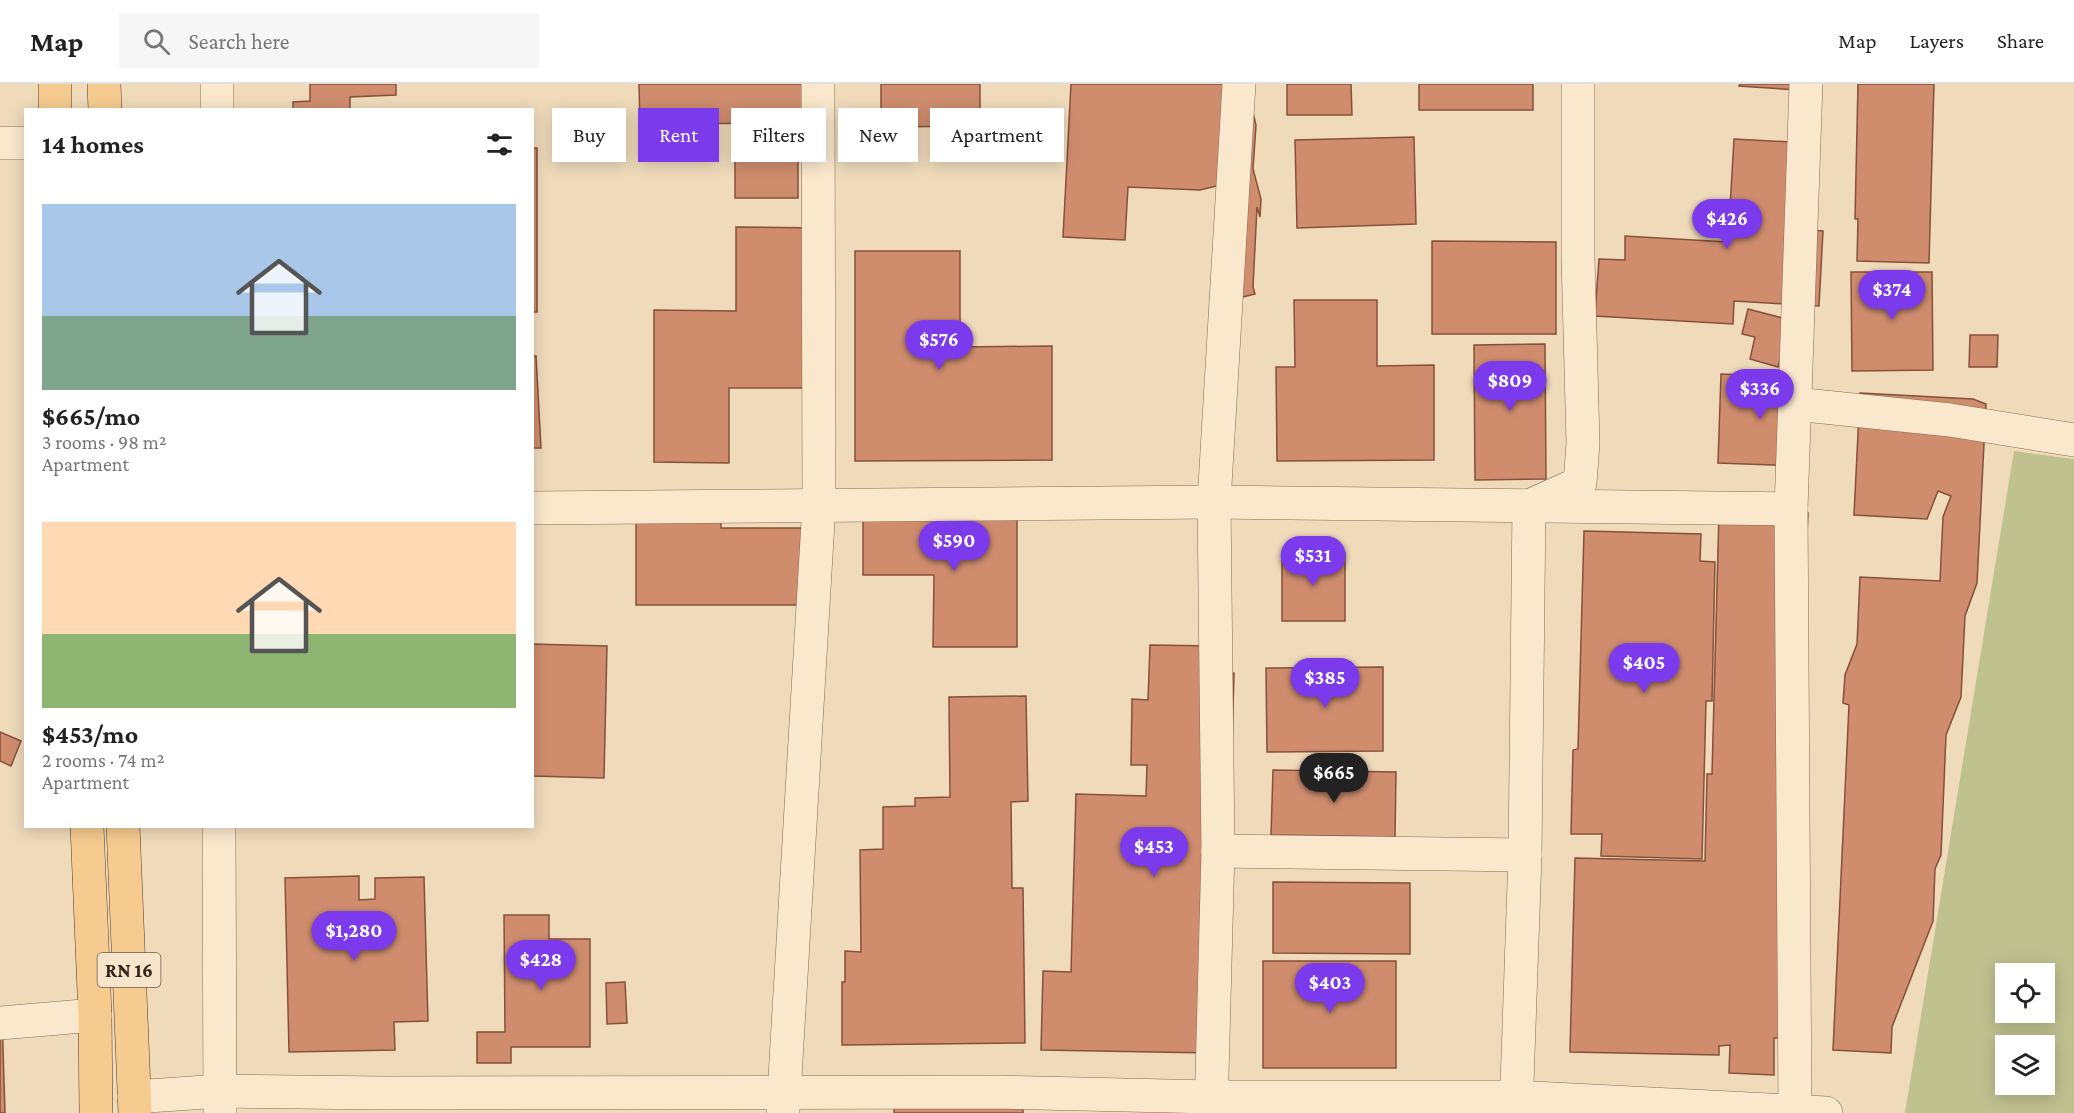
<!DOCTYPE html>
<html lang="en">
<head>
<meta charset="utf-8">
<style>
  body { margin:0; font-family:"Crimson Pro",serif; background:#f6f6f6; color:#222; height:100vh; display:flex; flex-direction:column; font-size:22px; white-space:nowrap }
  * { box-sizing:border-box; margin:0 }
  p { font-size:20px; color:#767676 }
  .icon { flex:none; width:33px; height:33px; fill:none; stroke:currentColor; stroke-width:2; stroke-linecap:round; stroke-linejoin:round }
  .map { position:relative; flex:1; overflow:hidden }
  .details { position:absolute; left:24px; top:24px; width:510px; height:720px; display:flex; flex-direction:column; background:#fff; border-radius:0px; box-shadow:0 3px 15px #0003 }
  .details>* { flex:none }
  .hud { position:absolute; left:552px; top:24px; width:570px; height:54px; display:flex; gap:12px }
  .tools { position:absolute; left:1995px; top:879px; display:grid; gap:12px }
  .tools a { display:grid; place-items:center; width:60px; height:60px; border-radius:0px; background:#fff; box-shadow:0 3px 15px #0003; font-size:30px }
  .price { position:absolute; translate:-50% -51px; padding:0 14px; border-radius:21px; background:#7c3aed; color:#fff; font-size:20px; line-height:39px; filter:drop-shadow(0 2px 3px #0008) }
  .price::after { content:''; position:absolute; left:50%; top:36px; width:18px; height:14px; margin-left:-9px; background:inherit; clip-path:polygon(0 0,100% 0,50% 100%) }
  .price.on { background:#222; color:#fff }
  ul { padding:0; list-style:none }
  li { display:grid; align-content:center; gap:12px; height:318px; padding:0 18px }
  li span { display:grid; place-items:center; height:186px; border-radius:0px; color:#555 }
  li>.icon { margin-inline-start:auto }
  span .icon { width:108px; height:108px; fill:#fffc; stroke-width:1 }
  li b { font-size:26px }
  h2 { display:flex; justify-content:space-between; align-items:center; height:72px; padding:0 18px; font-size:26px }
  .chip { padding:0 21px; border-radius:0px; background:#fff; box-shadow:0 3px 15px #0003; font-size:21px; line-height:54px }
  .chip.on { background:#7c3aed; color:#fff }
  header { display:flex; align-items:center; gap:36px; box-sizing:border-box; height:84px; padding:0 30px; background:#fff; border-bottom:2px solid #e0e0e0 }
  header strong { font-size:28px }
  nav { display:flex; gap:33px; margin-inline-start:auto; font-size:21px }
  .search { width:420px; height:54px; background:#f6f6f6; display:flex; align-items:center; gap:15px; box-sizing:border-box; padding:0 21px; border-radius:0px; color:#767676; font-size:22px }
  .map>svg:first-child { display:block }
  .cemetery { fill:#bfc18f; fill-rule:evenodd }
  .building { fill:#cf8d6e; stroke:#865039; stroke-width:1.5 }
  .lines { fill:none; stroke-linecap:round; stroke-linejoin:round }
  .minor-casing { stroke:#866a54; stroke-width:34 }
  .primary-casing { stroke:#533929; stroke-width:34 }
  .minor { stroke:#fae8cd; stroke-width:33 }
  .primary { stroke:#f5cb8f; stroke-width:33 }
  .labels { text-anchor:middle; stroke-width:4.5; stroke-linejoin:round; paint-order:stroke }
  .shield { fill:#f6e5ca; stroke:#6e5e4f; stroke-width:1.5 }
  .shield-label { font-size:20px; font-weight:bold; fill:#34241a }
</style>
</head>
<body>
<header>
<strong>Map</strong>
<div class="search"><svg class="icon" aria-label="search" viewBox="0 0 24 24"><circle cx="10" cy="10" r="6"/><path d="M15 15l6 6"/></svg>Search here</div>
<nav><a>Map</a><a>Layers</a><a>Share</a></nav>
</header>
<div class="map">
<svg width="2074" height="1029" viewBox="0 0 2074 1029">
  <rect width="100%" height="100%" fill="#efdaba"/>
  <path class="cemetery" d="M2014 367 2074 375V1029H1905ZM2006 890H2044V928H2006ZM2006 962H2044V1000H2006Z"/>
  <g class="building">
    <path d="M310 0H396V11L350 13V26H293V18L310 17Z"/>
    <path d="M639 0H825L826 39 640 40Z"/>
    <path d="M881 0H980V42L881 43Z"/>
    <path d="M1071 0H1246L1256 41 1253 85 1261 115 1260 133 1257 123 1253 203 1255 210 1231 216 1233 98 1200 106 1128 103 1125 156 1063 153Z"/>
    <path d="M1287 0H1351L1352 31H1287Z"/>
    <rect x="1419" y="0" width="114" height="26"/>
    <path d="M1740 0H1814L1813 7 1739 2Z"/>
    <path d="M1858 0H1934L1929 179 1857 177 1858 135H1855Z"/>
    <path d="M1414 53 1416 140 1297 144 1295 56Z"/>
    <path d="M1734 55 1810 59 1806 146 1823 147 1819 222 1734 217 1733 240 1595 232 1599 175 1625 176V152L1728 158Z"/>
    <rect x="532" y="64" width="5" height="164"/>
    <rect x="735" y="74" width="63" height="40"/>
    <path d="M736 143 818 144V304H729V379L654 378V226L736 227Z"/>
    <path d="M1432 157 1556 158V250H1432Z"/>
    <path d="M855 167H960V263L1052 262V376L855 377Z"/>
    <path d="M1851 188H1932L1933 286 1852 287Z"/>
    <path d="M1294 216H1377V282L1434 281V376L1277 377 1276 283H1295Z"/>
    <path d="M1748 225 1790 236 1778 283 1750 275 1755 253 1742 250Z"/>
    <path d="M1970 251H1998L1997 283H1969Z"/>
    <path d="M1545 260 1546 395 1475 396 1474 261Z"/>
    <path d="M532 272H536L541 364H532Z"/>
    <path d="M1721 290 1803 293 1799 382 1718 379Z"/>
    <path d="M1860 309 1973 315 1986 320 1977 499 1965 532 1961 613 1946 651 1941 771 1935 785 1933 837 1892 943 1891 969 1833 966 1849 621 1843 619 1845 591 1857 560 1860 493 1940 497 1943 433 1951 412 1938 407 1927 435 1854 431Z"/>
    <path d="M636 428H721V444H803L812 521H636Z"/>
    <path d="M1719 428 1808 429 1785 954H1774V991L1729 989 1730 961 1719 962V971L1570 968 1575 774 1705 777 1707 690H1712Z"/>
    <path d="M1017 432V563H933L934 491H863V433Z"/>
    <path d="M1584 447 1701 450 1700 477 1715 478 1712 617H1706L1702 775 1601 772 1602 750H1571L1573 666 1578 665Z"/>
    <rect x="1282" y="469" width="63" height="68"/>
    <path d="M532 560 607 562 604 694 532 692Z"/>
    <path d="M1150 561 1215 562 1214 589H1234L1226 881 1210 969 1041 966 1043 887 1071 888 1076 710 1146 712 1147 681H1131L1132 615 1148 616Z"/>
    <path d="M1383 583V667L1267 668 1266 584Z"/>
    <path d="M1026 612 1028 717 1011 718 1012 804H1023L1025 959 842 961V898H845V867L861 868 860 766 883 765V723L915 722V714L950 713 949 613Z"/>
    <path d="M0 648 21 657 11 682 0 677Z"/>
    <path d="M1273 686 1396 688 1395 753 1271 751Z"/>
    <path d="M359 792V816L375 815V794L424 793 428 937 394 938 395 966 289 968 285 794Z"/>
    <path d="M1273 798 1410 799V870L1273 869Z"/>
    <path d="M504 831H549V855H590V963H511V979H477V948H505Z"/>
    <rect x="1263" y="877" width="133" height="107"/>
    <path d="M625 898 627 939 607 940 606 899Z"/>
    <path d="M0 932H2L5 1029H0Z"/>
    <path d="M1022 1009 1023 1029H894V1013Z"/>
  </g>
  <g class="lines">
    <defs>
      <g id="minor">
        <path d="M217 0V26"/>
        <path d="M0 59H26"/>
        <path d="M1795 320 1950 336 2074 356"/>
        <path d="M532 424 1214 418 1791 425"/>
        <path d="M219 742 220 1029"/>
        <path d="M1218 767 1525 771"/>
        <path d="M0 939 95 931"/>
        <path d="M134 1013 220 1007 384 1009 999 1008 1212 1013H1516L1826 1029"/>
        <path d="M783 1027 819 421 818 0"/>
        <path d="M1795 1027 1791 425 1806 0"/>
        <path d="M1211 1029 1218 767 1214 418 1239 0"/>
        <path d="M1516 1029 1525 771 1529 422 1580 399 1583 359 1578 173V0"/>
      </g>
      <g id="primary">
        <path d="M55 0V26"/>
        <path d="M104 0 105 26"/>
        <path d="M87 742 95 931 96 1029"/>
        <path d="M123 742 135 1029"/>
      </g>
    </defs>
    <use href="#minor" class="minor-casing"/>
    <use href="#primary" class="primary-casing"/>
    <use href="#minor" class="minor"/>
    <use href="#primary" class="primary"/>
  </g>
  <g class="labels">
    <rect class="shield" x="97.5" y="869" width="63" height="34" rx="4.5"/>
    <g class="shield-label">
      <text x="129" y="893">RN 16</text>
    </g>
  </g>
</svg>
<div class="tools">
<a><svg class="icon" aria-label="locate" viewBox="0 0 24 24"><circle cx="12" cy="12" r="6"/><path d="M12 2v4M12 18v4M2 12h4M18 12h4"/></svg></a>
<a><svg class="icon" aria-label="layers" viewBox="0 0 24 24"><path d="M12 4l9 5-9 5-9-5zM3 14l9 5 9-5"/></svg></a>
</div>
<b class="price" style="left:1727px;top:166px">$426</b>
<b class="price" style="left:1892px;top:237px">$374</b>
<b class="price" style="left:939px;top:287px">$576</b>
<b class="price" style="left:1510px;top:328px">$809</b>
<b class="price" style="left:1760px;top:336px">$336</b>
<b class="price" style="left:954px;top:488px">$590</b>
<b class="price" style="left:1313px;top:503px">$531</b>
<b class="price" style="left:1644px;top:610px">$405</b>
<b class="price" style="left:1325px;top:625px">$385</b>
<b class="price on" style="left:1334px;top:720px">$665</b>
<b class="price" style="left:1154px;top:794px">$453</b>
<b class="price" style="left:354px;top:878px">$1,280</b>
<b class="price" style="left:541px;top:907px">$428</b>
<b class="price" style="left:1330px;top:930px">$403</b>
<div class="hud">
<a class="chip">Buy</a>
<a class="chip on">Rent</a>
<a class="chip">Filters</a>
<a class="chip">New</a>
<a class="chip">Apartment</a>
</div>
<section class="details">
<h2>14 homes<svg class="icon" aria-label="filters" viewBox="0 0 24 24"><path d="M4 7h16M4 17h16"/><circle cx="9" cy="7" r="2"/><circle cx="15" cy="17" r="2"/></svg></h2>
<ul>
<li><span style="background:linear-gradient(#a9c7e8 60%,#7fa58c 0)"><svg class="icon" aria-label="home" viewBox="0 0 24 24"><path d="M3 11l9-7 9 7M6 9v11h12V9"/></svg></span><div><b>$665/mo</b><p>3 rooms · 98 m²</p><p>Apartment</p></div></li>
<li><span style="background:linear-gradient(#ffd9b3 60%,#8fb573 0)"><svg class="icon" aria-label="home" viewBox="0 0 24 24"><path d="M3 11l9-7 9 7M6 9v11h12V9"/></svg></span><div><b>$453/mo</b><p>2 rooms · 74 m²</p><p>Apartment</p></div></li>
</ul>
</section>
</div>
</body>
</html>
